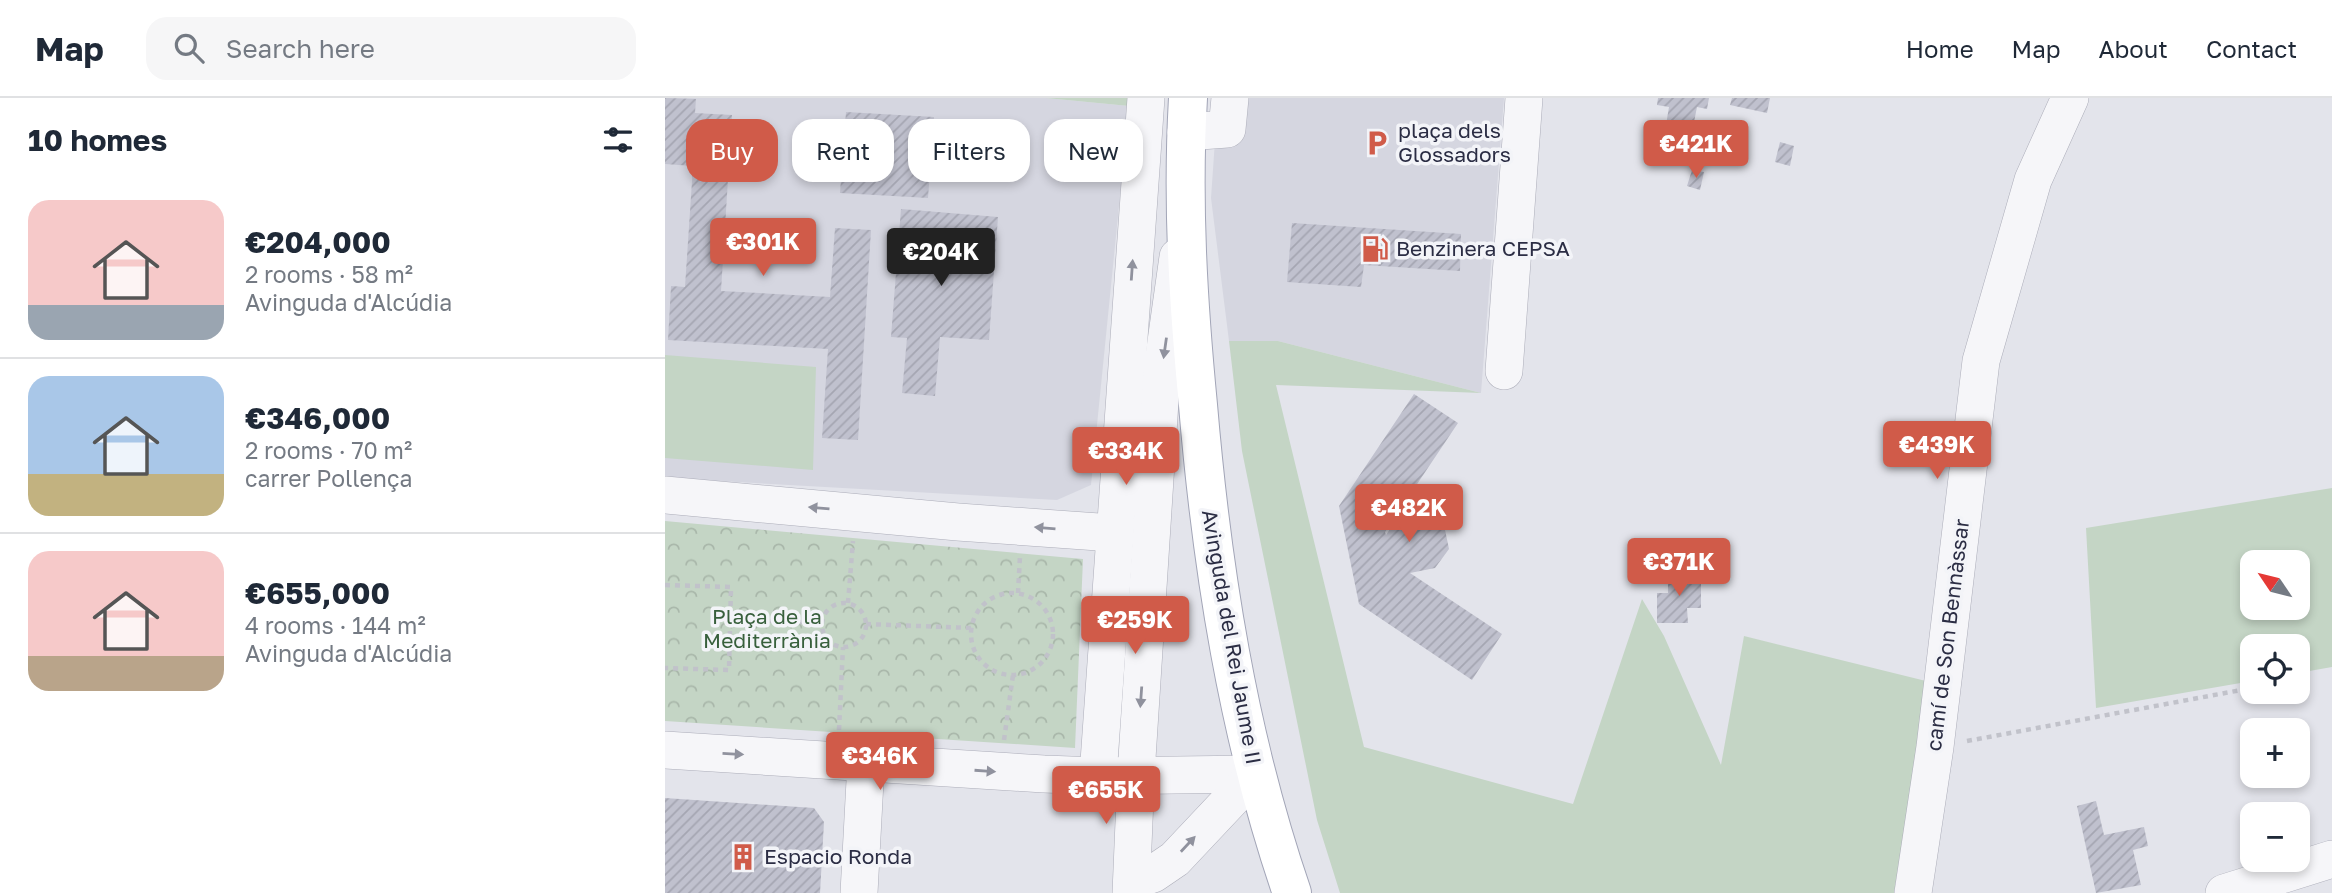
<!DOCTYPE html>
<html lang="en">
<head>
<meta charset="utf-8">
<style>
  body { margin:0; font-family:"Golos Text",sans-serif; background:#f6f6f7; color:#1f2937; height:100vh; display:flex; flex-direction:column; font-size:26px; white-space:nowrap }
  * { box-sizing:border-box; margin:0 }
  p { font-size:23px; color:#747a83 }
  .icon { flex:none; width:38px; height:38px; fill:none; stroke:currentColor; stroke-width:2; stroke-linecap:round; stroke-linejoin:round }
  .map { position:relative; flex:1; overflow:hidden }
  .sheet { display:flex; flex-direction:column; background:#fff; width:665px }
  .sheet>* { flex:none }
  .banner { position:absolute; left:21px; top:21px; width:665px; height:63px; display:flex; gap:14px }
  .needle { width:46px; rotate:305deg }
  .buttons { position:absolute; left:1575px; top:452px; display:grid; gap:14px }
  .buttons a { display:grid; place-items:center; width:70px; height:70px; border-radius:14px; background:#fff; box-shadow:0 4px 10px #0003; font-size:35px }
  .price { position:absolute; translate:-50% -60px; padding:0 16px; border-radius:7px; background:#d05b49; color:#fff; font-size:23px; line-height:46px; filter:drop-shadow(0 2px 4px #0008) }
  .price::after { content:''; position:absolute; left:50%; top:42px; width:21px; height:16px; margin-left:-10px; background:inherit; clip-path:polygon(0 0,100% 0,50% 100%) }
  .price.active { background:#222; color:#fff }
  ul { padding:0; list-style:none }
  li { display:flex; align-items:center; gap:21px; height:175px; padding:0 28px }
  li+li { border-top:2px solid #e0e1e3 }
  li span { display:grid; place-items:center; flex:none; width:196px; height:140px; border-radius:21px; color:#555 }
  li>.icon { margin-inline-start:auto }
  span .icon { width:84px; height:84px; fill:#fffc; stroke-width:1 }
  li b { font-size:30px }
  h2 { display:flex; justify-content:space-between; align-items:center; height:84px; padding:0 28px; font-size:30px }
  .tag { padding:0 24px; border-radius:21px; background:#fff; box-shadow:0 4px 10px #0003; font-size:24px; line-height:63px }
  .tag.active { background:#d05b49; color:#fff }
  header { display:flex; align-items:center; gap:42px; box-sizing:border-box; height:98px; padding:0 35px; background:#fff; border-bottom:2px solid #e0e1e3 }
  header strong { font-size:33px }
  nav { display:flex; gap:38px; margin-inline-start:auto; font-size:24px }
  .search { width:490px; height:63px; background:#f6f6f7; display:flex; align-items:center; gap:18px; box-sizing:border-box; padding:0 24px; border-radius:21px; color:#747a83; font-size:26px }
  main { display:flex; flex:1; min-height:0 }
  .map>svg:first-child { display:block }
  .built { fill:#d5d6e0 }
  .grass { fill:#c4d5c5; fill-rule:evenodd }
  .park { fill:url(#park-crowns) }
  .building { fill:url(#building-hatch) }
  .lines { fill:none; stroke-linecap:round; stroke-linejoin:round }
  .minor-casing { stroke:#acadb9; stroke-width:38 }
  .major-casing { stroke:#a2a5b7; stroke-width:40 }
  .path { stroke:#c1c2ca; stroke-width:4.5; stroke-dasharray:5 5; stroke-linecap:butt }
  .minor { stroke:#f6f6f9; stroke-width:37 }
  .major { stroke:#fff; stroke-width:38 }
  .oneway { fill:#90929e }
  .labels { text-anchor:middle; stroke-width:7; stroke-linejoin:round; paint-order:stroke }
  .poi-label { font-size:21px; fill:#2b2d44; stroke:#f3f4f8; text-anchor:start }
  .park-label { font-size:21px; fill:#38603c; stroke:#f3f4f8 }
  .street-label { font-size:21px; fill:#2b2d44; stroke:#f3f4f8 }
</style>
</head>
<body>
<header>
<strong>Map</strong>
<div class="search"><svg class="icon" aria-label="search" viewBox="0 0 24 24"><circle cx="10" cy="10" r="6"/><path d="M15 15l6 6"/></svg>Search here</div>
<nav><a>Home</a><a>Map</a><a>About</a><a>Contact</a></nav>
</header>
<main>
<section class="sheet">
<h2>10 homes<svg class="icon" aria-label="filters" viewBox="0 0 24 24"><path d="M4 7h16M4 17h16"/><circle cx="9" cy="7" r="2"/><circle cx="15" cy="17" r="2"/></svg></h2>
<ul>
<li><span style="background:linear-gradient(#f6c9c9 75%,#9aa5b1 0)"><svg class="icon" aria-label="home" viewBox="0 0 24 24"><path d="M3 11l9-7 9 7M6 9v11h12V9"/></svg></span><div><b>€204,000</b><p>2 rooms · 58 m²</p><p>Avinguda d'Alcúdia</p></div></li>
<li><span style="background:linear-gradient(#a9c7e8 70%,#c2b280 0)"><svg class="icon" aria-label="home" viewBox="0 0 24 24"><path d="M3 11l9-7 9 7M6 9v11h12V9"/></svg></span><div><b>€346,000</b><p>2 rooms · 70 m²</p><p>carrer Pollença</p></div></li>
<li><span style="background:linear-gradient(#f6c9c9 75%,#b9a48a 0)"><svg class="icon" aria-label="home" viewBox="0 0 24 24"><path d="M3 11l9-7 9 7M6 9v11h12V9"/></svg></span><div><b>€655,000</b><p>4 rooms · 144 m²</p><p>Avinguda d'Alcúdia</p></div></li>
</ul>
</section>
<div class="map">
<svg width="1667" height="795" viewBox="0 0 1667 795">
  <defs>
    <pattern id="park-crowns" width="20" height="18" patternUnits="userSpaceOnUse" patternTransform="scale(1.75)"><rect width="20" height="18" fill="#c4d5c5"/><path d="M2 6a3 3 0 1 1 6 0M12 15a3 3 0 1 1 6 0" fill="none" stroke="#a9b7aa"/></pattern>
    <pattern id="building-hatch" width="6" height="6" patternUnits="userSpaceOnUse" patternTransform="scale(1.75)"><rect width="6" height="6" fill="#c0c1ce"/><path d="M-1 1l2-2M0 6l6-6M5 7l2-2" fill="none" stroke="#a5a6b2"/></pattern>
  </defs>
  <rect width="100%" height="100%" fill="#e3e4eb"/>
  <g class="built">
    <path d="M0 0H381L464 8 426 387 392 402 0 380Z"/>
    <path d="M553 0H839L816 295 613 243H564L546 100Z"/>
  </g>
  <g class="grass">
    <path d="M381 0H464V8Z"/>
    <path d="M564 243H613L816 295 611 287 699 649 908 706 977 501 999 538 1056 667 1079 538 1265 584 1229 795H675L652 722 577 353Z"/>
    <path d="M0 257 151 269 148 372 0 360Z"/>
    <path d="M1667 390V569L1633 575V548H1587V583L1431 610 1421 430ZM1587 464H1633V509H1587Z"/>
  </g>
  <path class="park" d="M0 423 418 461 410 650 0 623Z"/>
  <g class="building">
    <path d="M0 0 31 1 30 15 67 17 56 193 165 199 170 130 206 132 193 342 157 340 163 251 3 242 6 188 20 189 28 68 0 66Z"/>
    <path d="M993 0H1044L1042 11 1032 9 1029 24 1023 23 1020 37 1000 33 1004 9 992 7Z"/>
    <path d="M1067 0H1105L1102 15 1065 7Z"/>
    <path d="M181 14 269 19 263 100 175 95Z"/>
    <path d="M1115 44 1129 48 1125 68 1110 64Z"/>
    <path d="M1027 72 1039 74 1035 92 1022 88Z"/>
    <path d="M236 111 333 119 324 242 275 239 270 298 237 295 242 240 226 239Z"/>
    <path d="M627 125 796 136 795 173 699 167 696 189 622 184Z"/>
    <path d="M749 296 793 325 720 434 721 437 734 418 761 413 779 427 784 451 770 470 745 475 837 536 807 582 694 506 674 408Z"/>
    <path d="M1003 475H1036V510H1022L1023 525H992V495H1003Z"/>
    <path d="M0 700 149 710 159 724 155 795H0Z"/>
    <path d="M1431 703 1439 737 1479 729 1483 748 1468 752 1476 787 1431 795 1412 708Z"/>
  </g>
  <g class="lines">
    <defs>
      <g id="minor">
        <path d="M521 34 562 31 565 0"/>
        <path d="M839 273 859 0"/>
        <path d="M0 397 293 424 448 435"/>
        <path d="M0 652 379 676 433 678 590 676"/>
        <path d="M433 678 481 0"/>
        <path d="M467 783 488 776 510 761 590 676"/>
        <path d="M194 795 201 664"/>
        <path d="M466 795 471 676 497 272 513 159"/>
        <path d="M1248 795 1270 649 1316 263 1368 82 1405 0"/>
        <path d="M1559 795 1667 761"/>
      </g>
      <path id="major" d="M523 0C517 103 523 204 533 307 547 472 573 638 627 795"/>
    </defs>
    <use href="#minor" class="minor-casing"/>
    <use href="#major" class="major-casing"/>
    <g class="path">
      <path d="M0 487 66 489 64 572 0 570"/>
      <path d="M353 495 355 458"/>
      <circle cx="347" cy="536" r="41"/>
      <path d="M183 505 188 443"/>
      <circle cx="179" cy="527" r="22"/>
      <path d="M65 521 157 525"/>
      <path d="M201 526 306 530"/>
      <path d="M174 632 178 549"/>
      <path d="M339 642 348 577"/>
      <path d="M1302 643 1587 590"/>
    </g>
    <use href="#minor" class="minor"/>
    <use href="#major" class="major"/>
  </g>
  <defs><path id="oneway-solid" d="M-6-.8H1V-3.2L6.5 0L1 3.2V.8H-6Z" transform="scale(1.75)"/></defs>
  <g class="oneway">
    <use href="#oneway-solid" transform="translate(467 172) rotate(-86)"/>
    <use href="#oneway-solid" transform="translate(500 250) rotate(98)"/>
    <use href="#oneway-solid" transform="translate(154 410) rotate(-175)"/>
    <use href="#oneway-solid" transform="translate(380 430) rotate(-175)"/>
    <use href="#oneway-solid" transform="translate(476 599) rotate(94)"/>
    <use href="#oneway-solid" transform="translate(68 656) rotate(3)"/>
    <use href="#oneway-solid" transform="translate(320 673) rotate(4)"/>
    <use href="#oneway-solid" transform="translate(523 746) rotate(-47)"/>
  </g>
  <defs>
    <symbol id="parking-bare" viewBox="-9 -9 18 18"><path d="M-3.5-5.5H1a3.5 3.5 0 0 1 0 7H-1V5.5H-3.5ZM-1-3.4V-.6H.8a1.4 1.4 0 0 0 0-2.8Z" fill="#d05b49" stroke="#f3f4f8" stroke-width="2.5" paint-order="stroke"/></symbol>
    <symbol id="fuel-bare" viewBox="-9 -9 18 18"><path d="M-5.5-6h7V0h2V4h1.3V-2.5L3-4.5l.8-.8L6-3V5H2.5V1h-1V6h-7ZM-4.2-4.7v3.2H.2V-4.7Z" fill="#d05b49" stroke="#f3f4f8" stroke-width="2.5" paint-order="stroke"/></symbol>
    <symbol id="building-bare" viewBox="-9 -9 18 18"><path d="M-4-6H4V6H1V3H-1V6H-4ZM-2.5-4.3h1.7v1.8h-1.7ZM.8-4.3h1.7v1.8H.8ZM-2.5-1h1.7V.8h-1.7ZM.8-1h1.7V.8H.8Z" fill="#d05b49" stroke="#f3f4f8" stroke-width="2.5" paint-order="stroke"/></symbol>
  </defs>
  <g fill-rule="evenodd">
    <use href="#parking-bare" x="693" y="26" width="38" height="38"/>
    <use href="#fuel-bare" x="691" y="132" width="38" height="38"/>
    <use href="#building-bare" x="59" y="740" width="38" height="38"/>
  </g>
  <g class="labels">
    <g class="poi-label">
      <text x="733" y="40">plaça dels<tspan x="733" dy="24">Glossadors</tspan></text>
      <text x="731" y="158">Benzinera CEPSA</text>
      <text x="99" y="766">Espacio Ronda</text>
    </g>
    <g class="park-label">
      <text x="102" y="526">Plaça de la<tspan x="102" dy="24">Mediterrània</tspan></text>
    </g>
    <g class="street-label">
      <text transform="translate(1283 537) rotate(-83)" y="7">camí de Son Bennàssar</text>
      <text transform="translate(566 539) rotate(80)" y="7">Avinguda del Rei Jaume II</text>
    </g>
  </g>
</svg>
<div class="buttons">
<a><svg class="needle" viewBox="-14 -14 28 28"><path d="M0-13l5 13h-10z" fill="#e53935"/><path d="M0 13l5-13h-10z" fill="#747a83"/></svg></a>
<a><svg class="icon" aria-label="locate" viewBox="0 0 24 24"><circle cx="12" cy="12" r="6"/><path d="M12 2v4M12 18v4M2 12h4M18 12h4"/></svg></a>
<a>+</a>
<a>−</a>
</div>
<b class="price" style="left:1031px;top:82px">€421K</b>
<b class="price" style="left:98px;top:180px">€301K</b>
<b class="price active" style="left:276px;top:190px">€204K</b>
<b class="price" style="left:1272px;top:383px">€439K</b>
<b class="price" style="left:461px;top:389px">€334K</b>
<b class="price" style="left:744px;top:446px">€482K</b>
<b class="price" style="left:1014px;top:500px">€371K</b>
<b class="price" style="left:470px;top:558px">€259K</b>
<b class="price" style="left:215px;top:694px">€346K</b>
<b class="price" style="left:441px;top:728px">€655K</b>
<div class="banner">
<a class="tag active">Buy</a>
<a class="tag">Rent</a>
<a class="tag">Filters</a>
<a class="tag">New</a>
</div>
</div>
</main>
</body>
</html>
